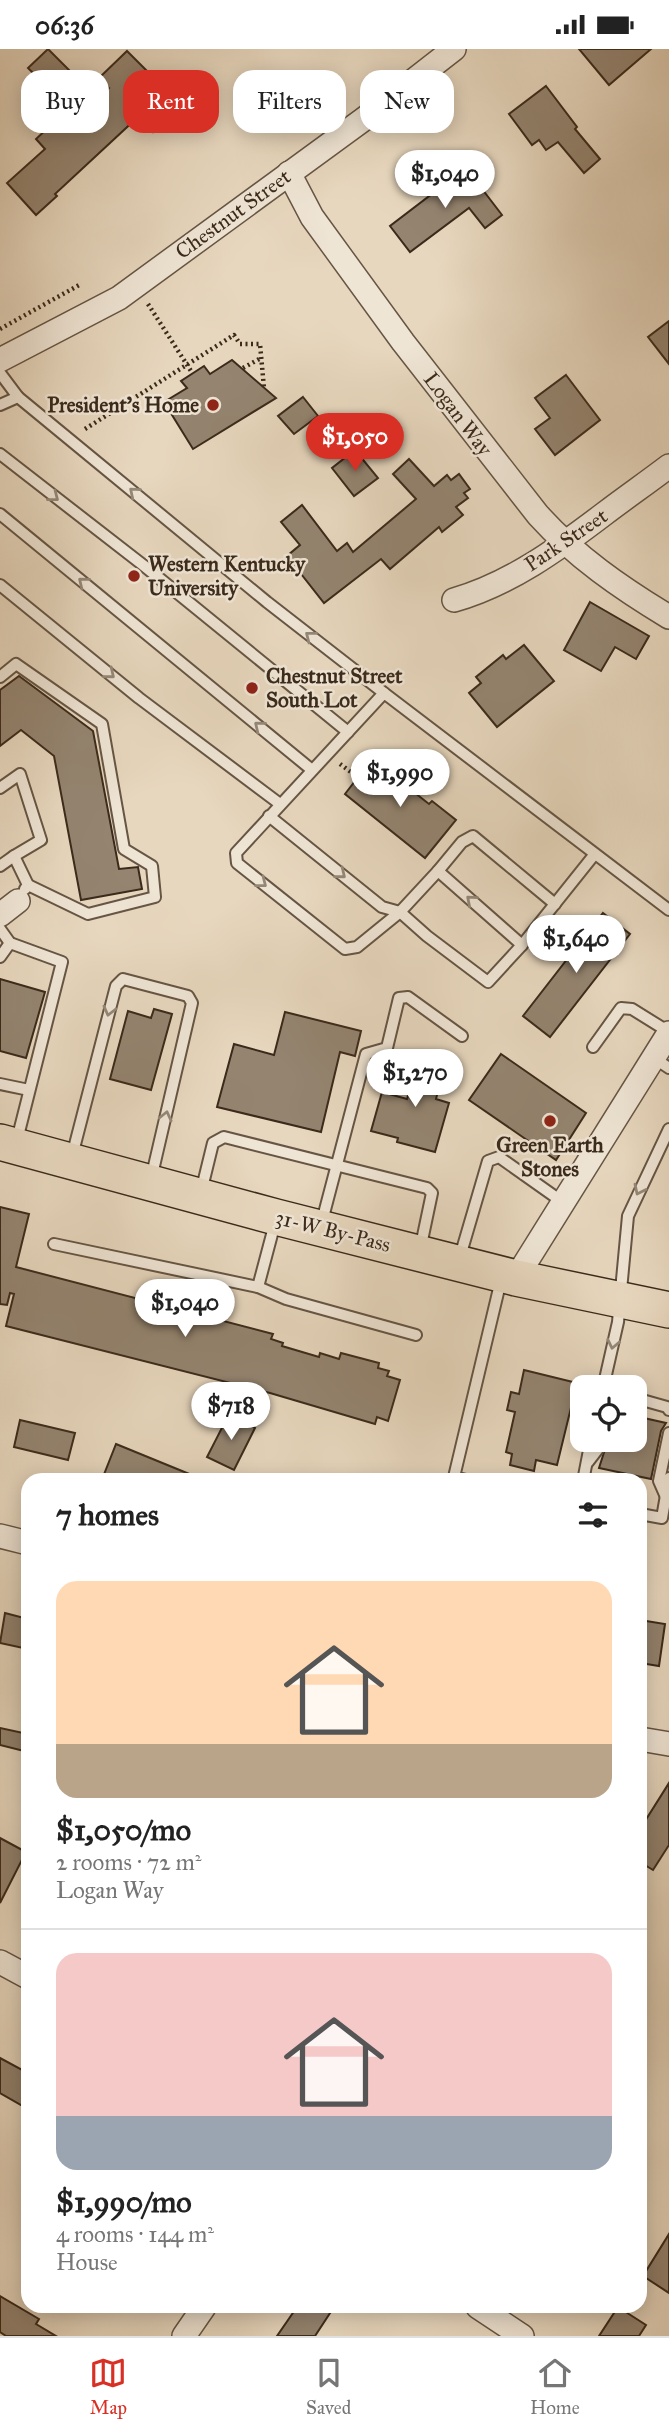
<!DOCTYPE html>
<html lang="en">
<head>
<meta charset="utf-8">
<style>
  body { margin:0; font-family:"IM FELL Great Primer",serif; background:#f6f6f6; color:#222; height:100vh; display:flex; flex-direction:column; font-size:26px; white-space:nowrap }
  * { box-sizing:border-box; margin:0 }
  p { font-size:23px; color:#767676 }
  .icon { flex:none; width:38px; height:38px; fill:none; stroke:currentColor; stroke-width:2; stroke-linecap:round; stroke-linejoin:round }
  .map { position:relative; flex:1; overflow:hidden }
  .details { position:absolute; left:21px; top:1424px; width:626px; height:840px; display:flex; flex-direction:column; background:#fff; border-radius:21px; box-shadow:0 4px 18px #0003 }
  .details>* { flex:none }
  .guide { position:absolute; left:21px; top:21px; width:628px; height:63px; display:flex; gap:14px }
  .controls { position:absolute; left:570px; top:1326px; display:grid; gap:14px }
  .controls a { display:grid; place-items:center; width:77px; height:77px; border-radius:14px; background:#fff; box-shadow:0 4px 18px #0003; font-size:35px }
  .price { position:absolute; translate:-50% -60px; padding:0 16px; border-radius:24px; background:#fff; color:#222; font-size:23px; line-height:46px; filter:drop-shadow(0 2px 4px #0008) }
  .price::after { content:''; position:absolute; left:50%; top:42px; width:21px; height:16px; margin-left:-10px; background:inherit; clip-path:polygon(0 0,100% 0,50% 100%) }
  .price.on { background:#d93025; color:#fff }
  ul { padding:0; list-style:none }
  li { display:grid; align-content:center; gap:14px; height:371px; padding:0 35px }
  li+li { border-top:2px solid #e0e0e0 }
  li span { display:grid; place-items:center; height:217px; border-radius:21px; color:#555 }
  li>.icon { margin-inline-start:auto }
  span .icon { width:126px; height:126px; fill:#fffc; stroke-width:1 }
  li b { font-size:30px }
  h2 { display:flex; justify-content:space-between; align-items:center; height:84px; padding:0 35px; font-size:30px }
  .chip { padding:0 24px; border-radius:21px; background:#fff; box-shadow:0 4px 18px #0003; font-size:24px; line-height:63px }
  .chip.on { background:#d93025; color:#fff }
  .status { display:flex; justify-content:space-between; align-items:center; height:49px; padding:0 35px; background:#fff; direction:ltr }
  .status svg { height:19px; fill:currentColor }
  .dock { display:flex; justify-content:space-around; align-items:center; height:98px; border-top:2px solid #e0e0e0; background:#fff; font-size:19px; color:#767676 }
  .dock a { display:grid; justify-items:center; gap:4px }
  .dock .on { color:#d93025 }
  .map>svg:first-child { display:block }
  .building { fill:#948470; stroke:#3b2a1b; stroke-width:2 }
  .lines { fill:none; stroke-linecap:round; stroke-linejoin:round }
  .service-casing { stroke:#654; stroke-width:14 }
  .minor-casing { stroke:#654; stroke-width:26 }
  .primary-casing { stroke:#3b2a1b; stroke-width:38 }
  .path { stroke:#3b2a1b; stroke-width:4.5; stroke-dasharray:2 3.5; stroke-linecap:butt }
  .service { stroke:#efe5d5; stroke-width:10 }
  .minor { stroke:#efe5d5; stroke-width:23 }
  .primary { stroke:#e7d7be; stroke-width:35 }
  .oneway { stroke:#958878 }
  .poi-dot { fill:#8f2418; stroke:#efe5d5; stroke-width:2.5 }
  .labels { text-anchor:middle; stroke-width:5; stroke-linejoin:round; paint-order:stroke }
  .street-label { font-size:21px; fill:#3b2a1b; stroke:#efe5d5 }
  .poi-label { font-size:21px; font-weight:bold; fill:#3b2a1b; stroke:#efe5d5; text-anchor:start }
</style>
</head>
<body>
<div class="status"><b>06:36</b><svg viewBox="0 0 49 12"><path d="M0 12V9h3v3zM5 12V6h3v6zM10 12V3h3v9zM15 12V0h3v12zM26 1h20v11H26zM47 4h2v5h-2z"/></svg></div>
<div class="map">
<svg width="669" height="2287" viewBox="0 0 669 2287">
  <rect width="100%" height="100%" fill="#e7d7be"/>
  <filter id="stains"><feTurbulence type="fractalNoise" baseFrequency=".00286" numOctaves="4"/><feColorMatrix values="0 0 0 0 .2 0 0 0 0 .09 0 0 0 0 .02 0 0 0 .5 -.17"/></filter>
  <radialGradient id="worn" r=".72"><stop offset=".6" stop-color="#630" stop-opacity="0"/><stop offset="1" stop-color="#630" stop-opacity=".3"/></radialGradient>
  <g class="building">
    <path d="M48 0 71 23 52 43 28 19Z"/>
    <path d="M579 0H651L609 36Z"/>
    <path d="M127 2 173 48 162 59 170 66 153 83 138 68 55 145 57 147 36 166 7 134 45 100 36 90 64 64 73 73 109 39 99 29Z"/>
    <path d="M546 37 577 78 575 80 600 110 584 124 558 93 546 101 539 91 532 96 509 65Z"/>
    <path d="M466 119 502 166 485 179 469 159 410 203 390 177Z"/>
    <path d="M669 272V315L648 288Z"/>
    <path d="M232 311 276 349 193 400 164 353 187 339 181 332 204 317 210 325Z"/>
    <path d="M566 326 600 371 555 406 535 380 550 369 535 349Z"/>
    <path d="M303 348 318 367 294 385 278 367Z"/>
    <path d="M355 401 378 429 354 447 332 419Z"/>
    <path d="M409 410 434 437 447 426 451 431 459 425 470 440 464 444 468 449 456 458 463 466 442 483 439 478 390 520 381 510 324 554 287 507 300 496 281 473 302 456 337 502 347 494 353 503 416 450 393 425Z"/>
    <path d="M590 553 649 587 636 610 615 598 601 622 564 601Z"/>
    <path d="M524 596 554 632 497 678 469 644 481 634 476 628 503 606 506 610Z"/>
    <path d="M19 627 93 682 119 820 138 818 142 840 81 851 54 707 21 681 0 697V641Z"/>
    <path d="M372 710 429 755 432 752 456 771 425 809 345 745Z"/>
    <path d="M603 864 630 885 550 988 523 967Z"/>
    <path d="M0 930 45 943 26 1009 0 1002Z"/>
    <path d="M154 960 172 965 151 1041 110 1030 128 962 151 969Z"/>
    <path d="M285 963 361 982 355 1007 340 1003 321 1083 217 1058 234 995 274 1006Z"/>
    <path d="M501 1005 586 1064 556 1111 469 1051Z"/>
    <path d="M419 1007 445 1014 436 1050 449 1054 435 1103 397 1093 398 1089 371 1082 382 1043 407 1050Z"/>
    <path d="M0 1158 29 1165 16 1218 273 1285 271 1290 283 1294 282 1297 319 1308 320 1304 339 1310 341 1304 379 1314 378 1319 389 1322 387 1327 400 1331 388 1372 377 1368 375 1375 270 1344 6 1277 14 1245 10 1244 7 1256 0 1255Z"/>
    <path d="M524 1321 577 1334 557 1416 536 1411 534 1422 510 1416 512 1405 506 1403 515 1363 507 1361 511 1343 519 1345Z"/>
    <path d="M229 1365 255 1379 234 1421 207 1408Z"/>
    <path d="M635 1367 666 1374 661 1382 651 1430 599 1419 608 1391H635Z"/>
    <path d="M20 1371 75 1384 68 1411 14 1398Z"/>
    <path d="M116 1395 204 1431V1432H112L103 1428Z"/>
    <path d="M5 1564 28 1570V1600L0 1594Z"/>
    <path d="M640 1571 665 1575 659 1617 640 1614Z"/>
    <path d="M0 1679 28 1685V1703L0 1696Z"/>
    <path d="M669 1734V1796L653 1821 640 1813V1780Z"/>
    <path d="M0 1789 26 1803 0 1854Z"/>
    <path d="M0 2009 28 2024V2060L0 2044Z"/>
    <path d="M669 2185V2244L643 2227Z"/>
    <path d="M0 2247 39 2270 36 2275 56 2287H6L0 2283Z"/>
    <path d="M297 2258H334L315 2287H277Z"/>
    <path d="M618 2258 646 2276 639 2287H599Z"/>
  </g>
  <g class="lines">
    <defs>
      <g id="service">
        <path d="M0 324 18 348 0 356"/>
        <path d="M18 348 267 553 384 644"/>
        <path d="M0 405 143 516 348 683"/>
        <path d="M0 465 312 721"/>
        <path d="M0 536 139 649 280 755"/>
        <path d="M0 628 16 615 102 675 124 800 152 817 155 848 88 865 28 836"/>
        <path d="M0 739 20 725 41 791 14 807"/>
        <path d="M269 767 382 858 400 863"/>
        <path d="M0 817 14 807 28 836 25 840"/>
        <path d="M438 822 400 863 427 887 488 933 522 896 594 806"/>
        <path d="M400 863 357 898 345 900 237 814 236 804 384 644 669 861"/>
        <path d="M0 880 10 894 62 913 17 1091"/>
        <path d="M522 896 438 822 462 793 473 787 555 855"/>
        <path d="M0 908 10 894"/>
        <path d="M593 998 621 959 632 960 669 983"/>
        <path d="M654 1009 669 1019"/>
        <path d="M0 1035 29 1041"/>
        <path d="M72 1107 116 937 123 930 188 947 192 954 151 1130"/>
        <path d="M201 1143 213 1094 224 1088 427 1139 432 1144 420 1201"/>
        <path d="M275 1174 258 1238 286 1250 416 1286"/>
        <path d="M321 1176 366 1005 387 999 399 949 408 948 462 987"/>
        <path d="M54 1195 258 1238"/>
        <path d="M459 1211 488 1112 499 1108 564 1154"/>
        <path d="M603 1339 618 1273 628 1167 669 1080"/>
        <path d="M635 1349 667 1358 669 1361"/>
        <path d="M588 1413 598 1400 600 1391"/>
        <path d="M470 1432 454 1428 501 1231"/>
        <path d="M583 1432 591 1391"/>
        <path d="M666 1448 659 1432 669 1384"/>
        <path d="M640 1465 662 1469 669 1429"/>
      </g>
      <g id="minor">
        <path d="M289 124 312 168 403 293 538 466C576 508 621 539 669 568"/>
        <path d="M0 311 119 249 364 70 454 0"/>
        <path d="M454 551C510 535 558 500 604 465 625 449 648 433 669 417"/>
        <path d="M0 866 18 852"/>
        <path d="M516 1229 669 984"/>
        <path d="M0 1487 28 1494"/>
        <path d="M640 1690 669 1695"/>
        <path d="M0 1913 28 1928"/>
        <path d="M478 2258 522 2287"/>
        <path d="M184 2287 204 2258"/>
      </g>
      <path id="primary" d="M0 1093 276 1168 516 1229 669 1261"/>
    </defs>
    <use href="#service" class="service-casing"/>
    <use href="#minor" class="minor-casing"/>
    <use href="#primary" class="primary-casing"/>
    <g class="path">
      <path d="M148 255 191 322"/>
      <path d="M0 280 81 235"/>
      <path d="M243 319 261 309"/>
      <path d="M85 380 234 286 240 295H260L264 339"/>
      <path d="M379 713 382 708 416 734"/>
      <path d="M340 715 355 726"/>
    </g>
    <use href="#service" class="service"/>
    <use href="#minor" class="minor"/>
    <use href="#primary" class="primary"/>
  </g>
  <defs><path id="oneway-chevron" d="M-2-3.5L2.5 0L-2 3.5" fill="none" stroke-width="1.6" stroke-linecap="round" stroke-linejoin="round" transform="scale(1.75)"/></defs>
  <g class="oneway">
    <use href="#oneway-chevron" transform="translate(134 443) rotate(-140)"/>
    <use href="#oneway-chevron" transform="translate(54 448) rotate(38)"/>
    <use href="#oneway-chevron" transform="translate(83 533) rotate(-141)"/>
    <use href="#oneway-chevron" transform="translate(310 587) rotate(-142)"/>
    <use href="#oneway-chevron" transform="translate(110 625) rotate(39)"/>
    <use href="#oneway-chevron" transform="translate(259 677) rotate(-141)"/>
    <use href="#oneway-chevron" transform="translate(341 825) rotate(39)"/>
    <use href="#oneway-chevron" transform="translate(262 834) rotate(38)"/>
    <use href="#oneway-chevron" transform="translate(471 851) rotate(-139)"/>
    <use href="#oneway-chevron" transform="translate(109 962) rotate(104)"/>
    <use href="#oneway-chevron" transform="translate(166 1067) rotate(-77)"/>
    <use href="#oneway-chevron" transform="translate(639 1141) rotate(116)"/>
    <use href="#oneway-chevron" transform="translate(613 1295) rotate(102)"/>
  </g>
  <g class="poi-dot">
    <circle cx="213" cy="356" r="7"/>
    <circle cx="134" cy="527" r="7"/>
    <circle cx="252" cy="639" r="7"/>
    <circle cx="550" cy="1072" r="7"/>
  </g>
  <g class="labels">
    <g class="street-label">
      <text transform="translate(233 165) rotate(-36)" y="7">Chestnut Street</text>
      <text transform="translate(458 365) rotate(53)" y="7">Logan Way</text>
      <text transform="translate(566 491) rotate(-34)" y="7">Park Street</text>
      <text transform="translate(333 1182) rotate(14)" y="7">31-W By-Pass</text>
    </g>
    <g class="poi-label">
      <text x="199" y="363" text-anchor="end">President's Home</text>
      <text x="148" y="522">Western Kentucky<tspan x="148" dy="24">University</tspan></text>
      <text x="266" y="634">Chestnut Street<tspan x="266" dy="24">South Lot</tspan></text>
      <text x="550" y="1103" text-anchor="middle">Green Earth<tspan x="550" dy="24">Stones</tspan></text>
    </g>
  </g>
  <rect width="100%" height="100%" filter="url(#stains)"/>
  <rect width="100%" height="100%" fill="url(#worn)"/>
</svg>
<div class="controls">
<a><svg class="icon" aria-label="locate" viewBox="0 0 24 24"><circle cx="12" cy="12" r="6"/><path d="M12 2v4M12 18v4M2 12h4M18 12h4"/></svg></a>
</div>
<b class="price" style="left:445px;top:161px">$1,040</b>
<b class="price on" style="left:355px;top:424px">$1,050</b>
<b class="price" style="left:400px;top:760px">$1,990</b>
<b class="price" style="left:576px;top:926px">$1,640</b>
<b class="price" style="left:415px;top:1060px">$1,270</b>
<b class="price" style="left:185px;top:1290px">$1,040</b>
<b class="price" style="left:231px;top:1393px">$718</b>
<div class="guide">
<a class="chip">Buy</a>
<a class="chip on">Rent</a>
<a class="chip">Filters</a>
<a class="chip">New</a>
</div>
<section class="details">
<h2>7 homes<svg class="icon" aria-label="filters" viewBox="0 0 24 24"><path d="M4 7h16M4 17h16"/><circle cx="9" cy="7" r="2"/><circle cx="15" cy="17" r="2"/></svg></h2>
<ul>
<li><span style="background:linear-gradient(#ffd9b3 75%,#b9a48a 0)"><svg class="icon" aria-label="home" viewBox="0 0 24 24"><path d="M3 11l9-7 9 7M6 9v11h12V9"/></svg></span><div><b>$1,050/mo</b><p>2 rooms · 72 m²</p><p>Logan Way</p></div></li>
<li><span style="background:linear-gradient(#f6c9c9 75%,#9aa5b1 0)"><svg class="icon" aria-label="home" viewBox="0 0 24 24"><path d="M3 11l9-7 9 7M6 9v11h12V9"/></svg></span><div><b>$1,990/mo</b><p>4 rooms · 144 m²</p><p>House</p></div></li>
</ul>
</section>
</div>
<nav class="dock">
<a class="on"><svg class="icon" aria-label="map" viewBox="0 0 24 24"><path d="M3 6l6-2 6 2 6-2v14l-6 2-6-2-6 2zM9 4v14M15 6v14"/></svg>Map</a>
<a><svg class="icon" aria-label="saved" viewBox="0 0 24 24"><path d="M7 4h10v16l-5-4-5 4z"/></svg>Saved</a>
<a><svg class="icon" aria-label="home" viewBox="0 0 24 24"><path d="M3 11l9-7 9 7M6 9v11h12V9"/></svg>Home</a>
</nav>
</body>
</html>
